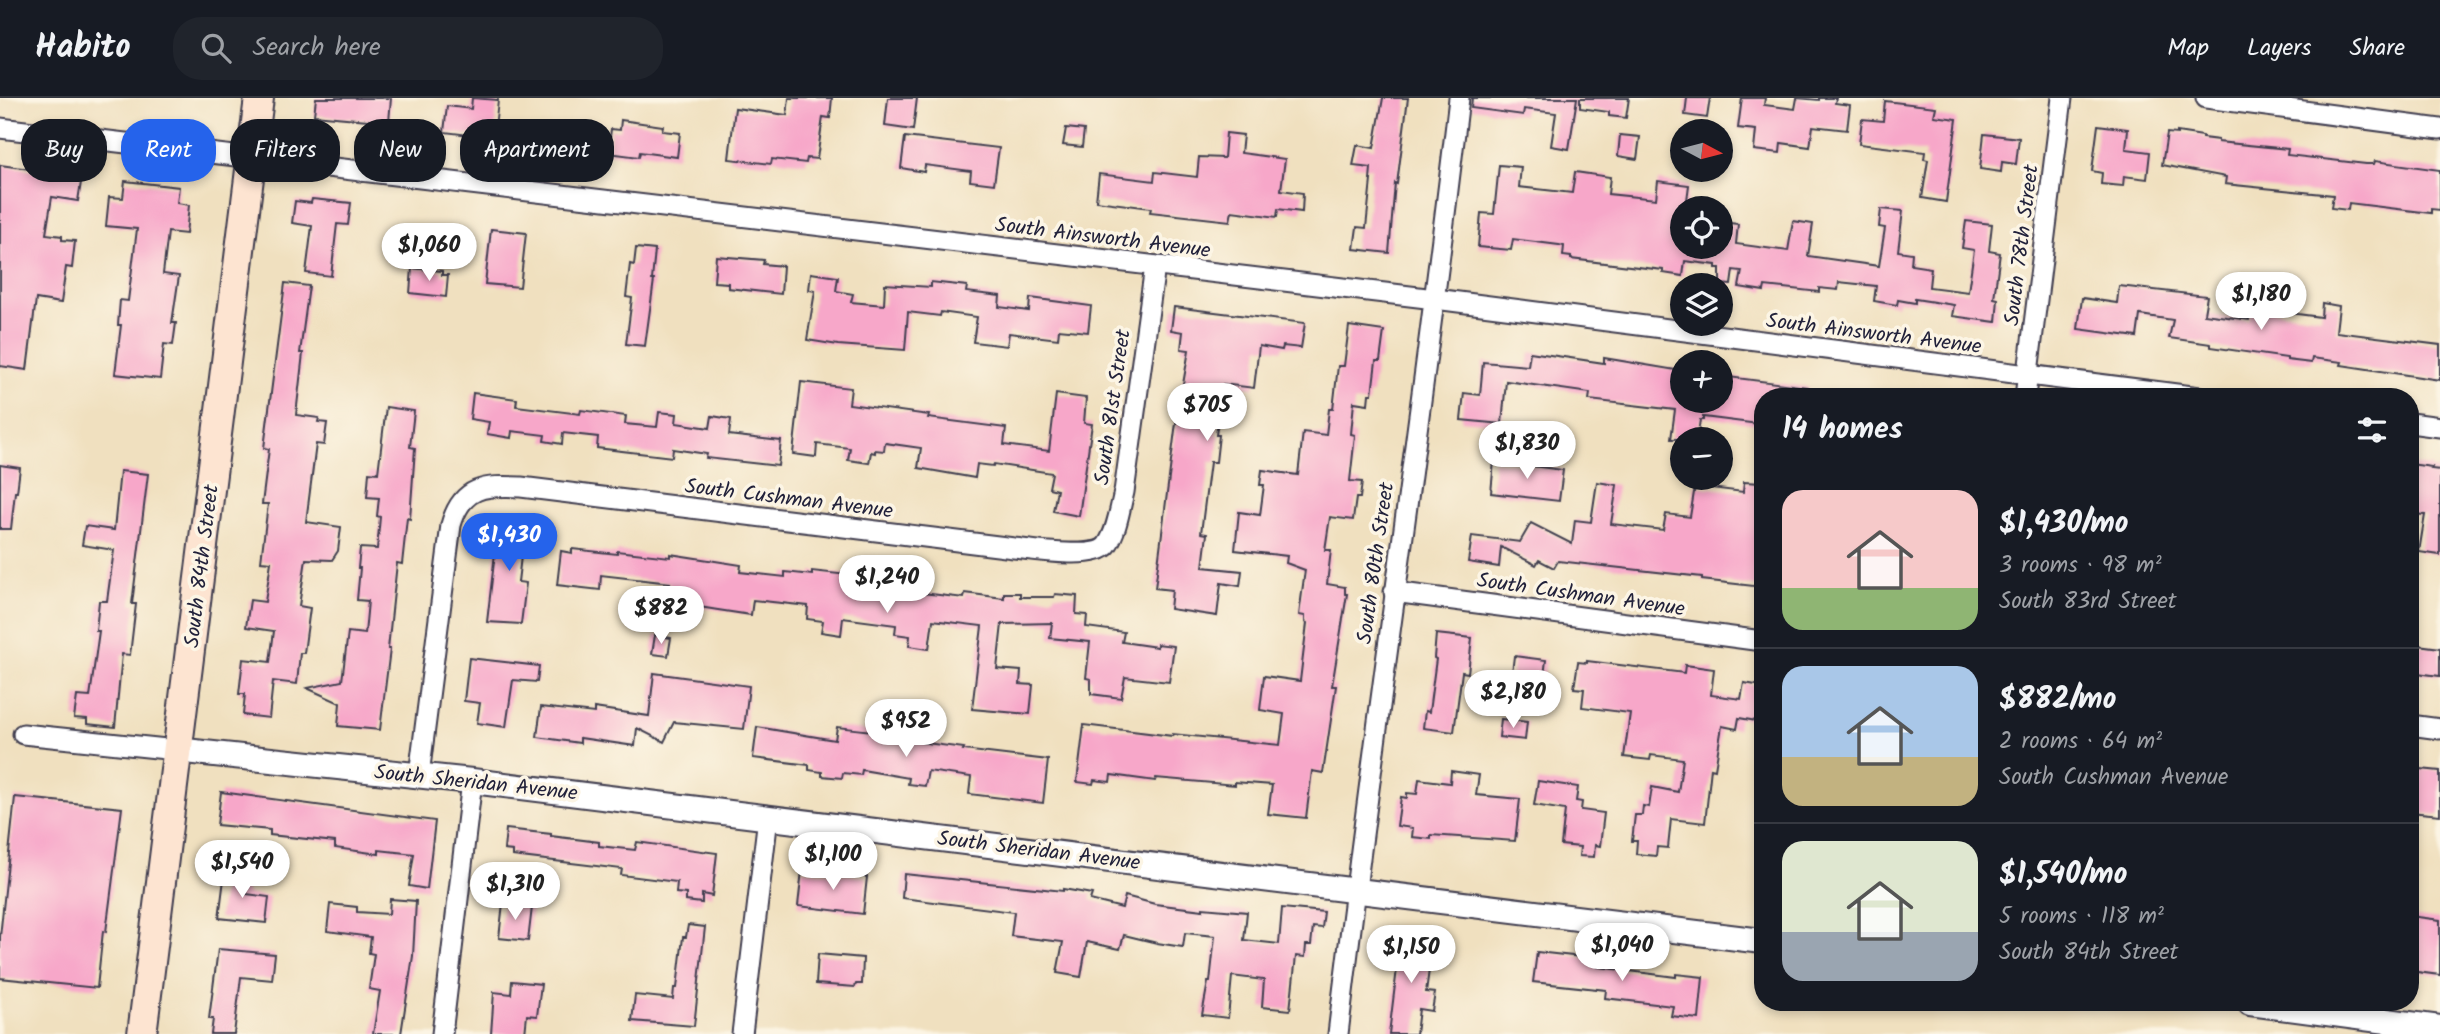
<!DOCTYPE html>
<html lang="en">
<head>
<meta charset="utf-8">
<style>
  body { margin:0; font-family:Kalam,sans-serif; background:#20242c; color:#f1f3f6; height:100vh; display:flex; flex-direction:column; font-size:26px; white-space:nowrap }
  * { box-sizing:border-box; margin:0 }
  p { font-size:23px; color:#9ea1a6 }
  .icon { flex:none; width:38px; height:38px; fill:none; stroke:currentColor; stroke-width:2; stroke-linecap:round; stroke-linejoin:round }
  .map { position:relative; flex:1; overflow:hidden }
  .panel { position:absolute; left:1754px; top:290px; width:665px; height:623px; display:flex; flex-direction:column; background:#171b24; border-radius:28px; box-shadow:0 4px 10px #0003 }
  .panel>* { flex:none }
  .guide { position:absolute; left:21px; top:21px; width:665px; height:63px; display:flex; gap:14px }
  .needle { width:46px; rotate:97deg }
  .controls { position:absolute; left:1670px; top:21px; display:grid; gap:14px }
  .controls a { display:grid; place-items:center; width:63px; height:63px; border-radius:50%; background:#171b24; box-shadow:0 4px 10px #0003; font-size:35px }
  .price { position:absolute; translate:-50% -60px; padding:0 16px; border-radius:24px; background:#fff; color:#222; font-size:23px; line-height:46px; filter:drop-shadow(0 2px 4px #0008) }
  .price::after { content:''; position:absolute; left:50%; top:42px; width:21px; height:16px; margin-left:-10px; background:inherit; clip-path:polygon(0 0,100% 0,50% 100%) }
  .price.active { background:#2563eb; color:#fff }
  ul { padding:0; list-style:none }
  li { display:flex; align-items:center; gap:21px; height:175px; padding:0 28px }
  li+li { border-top:2px solid #363941 }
  li span { display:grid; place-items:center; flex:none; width:196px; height:140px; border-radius:21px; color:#555 }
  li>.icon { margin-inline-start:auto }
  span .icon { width:84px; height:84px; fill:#fffc; stroke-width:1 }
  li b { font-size:30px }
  h2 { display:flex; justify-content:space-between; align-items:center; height:84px; padding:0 28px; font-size:30px }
  .tag { padding:0 24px; border-radius:28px; background:#171b24; box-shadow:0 4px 10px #0003; font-size:24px; line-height:63px }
  .tag.active { background:#2563eb; color:#fff }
  header { display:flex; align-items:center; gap:42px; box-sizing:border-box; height:98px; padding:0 35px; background:#171b24; border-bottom:2px solid #363941 }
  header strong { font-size:33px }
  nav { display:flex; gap:38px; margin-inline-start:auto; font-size:24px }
  .search { width:490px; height:63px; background:#20242c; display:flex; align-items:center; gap:18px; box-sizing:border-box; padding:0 24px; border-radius:28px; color:#9ea1a6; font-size:26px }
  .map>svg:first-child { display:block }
  .building { fill:#f7a7c9 }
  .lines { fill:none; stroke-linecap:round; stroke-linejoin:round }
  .minor-casing { stroke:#413e4f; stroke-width:23 }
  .tertiary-casing { stroke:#413e4f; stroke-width:28 }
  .secondary-casing { stroke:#413e4f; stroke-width:32 }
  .minor { stroke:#fff; stroke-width:19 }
  .tertiary { stroke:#fff; stroke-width:24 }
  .secondary { stroke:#fde4d1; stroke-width:28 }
  .labels { text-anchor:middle; stroke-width:7; stroke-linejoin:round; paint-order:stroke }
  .street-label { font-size:21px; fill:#22223b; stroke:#fcf5e5 }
</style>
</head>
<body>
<header>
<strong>Habito</strong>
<div class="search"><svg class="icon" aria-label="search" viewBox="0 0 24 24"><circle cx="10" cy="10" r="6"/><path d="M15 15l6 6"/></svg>Search here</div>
<nav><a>Map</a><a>Layers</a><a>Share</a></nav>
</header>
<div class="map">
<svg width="2440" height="936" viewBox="0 0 2440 936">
  <rect width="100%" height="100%" fill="#fcf5e5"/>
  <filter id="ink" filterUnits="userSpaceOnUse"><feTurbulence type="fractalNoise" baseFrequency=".0143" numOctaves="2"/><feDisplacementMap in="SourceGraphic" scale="14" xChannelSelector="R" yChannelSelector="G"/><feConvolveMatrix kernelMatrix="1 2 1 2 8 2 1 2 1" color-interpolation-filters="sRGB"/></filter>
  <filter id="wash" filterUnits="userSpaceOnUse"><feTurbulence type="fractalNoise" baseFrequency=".00686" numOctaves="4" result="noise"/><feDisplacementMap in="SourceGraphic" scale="28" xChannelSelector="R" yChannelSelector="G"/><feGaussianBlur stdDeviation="1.57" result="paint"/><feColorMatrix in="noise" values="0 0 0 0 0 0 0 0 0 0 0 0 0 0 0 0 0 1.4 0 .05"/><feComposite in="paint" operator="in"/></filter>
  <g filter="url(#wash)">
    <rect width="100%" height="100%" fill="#f0e0bf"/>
    <g id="blocks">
      <g class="building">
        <path d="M316 0H391L389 24 314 17Z"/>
        <path d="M472 0 498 2 494 40 444 34 447 8 471 11Z"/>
        <path d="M789 0H832L830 20 823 19 817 61 807 60 806 65 772 61 771 66 729 61 735 10 787 17Z"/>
        <path d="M888 0H917L913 32 885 28Z"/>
        <path d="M1383 0H1408L1397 86 1395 85 1389 155 1354 151 1357 129 1366 130 1371 82H1370L1371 70 1353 68 1357 47 1374 50Z"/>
        <path d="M1472 0H1577L1569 51 1551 48 1556 15 1524 11 1523 17 1471 10Z"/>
        <path d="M1580 0H1629L1626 20 1609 18V14L1580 10Z"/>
        <path d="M1687 0H1710L1707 20 1685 17Z"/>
        <path d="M1742 0H1765L1764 7 1795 11 1797 0 1819 2V0H1836L1835 5 1850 7 1847 32 1813 28 1810 49 1781 45 1780 55 1754 52 1756 32 1738 30Z"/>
        <path d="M1885 3 1936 9 1934 18 1957 21 1946 104 1922 100 1928 62 1924 61 1925 54 1859 46 1862 21 1883 23Z"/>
        <path d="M621 22 663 28 662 33 680 35 677 59 640 54 639 59 608 55 611 31 620 32Z"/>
        <path d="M2098 27 2128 31 2126 51 2150 54 2147 81 2124 78 2123 88 2101 86 2102 75 2092 73Z"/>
        <path d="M1066 30 1084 32 1082 49 1063 47Z"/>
        <path d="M2177 34 2203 38V40L2218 42V44L2288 51 2287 57 2366 66H2374L2375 63 2440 72V112L2431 111V115L2349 105 2348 112 2331 110 2333 97 2225 86 2226 79 2162 67 2167 35 2177 36Z"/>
        <path d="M1226 35 1243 37 1241 55 1285 61 1281 92 1303 95 1302 114 1278 111 1277 119 1232 113 1230 123 1150 114 1151 110 1096 103 1099 76 1154 83 1155 74 1197 79 1199 59 1224 60Z"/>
        <path d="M1984 36 2019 40 2016 66 2002 64 2001 74 1980 71Z"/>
        <path d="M1620 37 1640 39 1637 61 1618 58Z"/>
        <path d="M905 39 999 50 994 86 970 83 971 73 925 67 924 74 901 70Z"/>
        <path d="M0 67 82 78 78 103 52 99 46 136 62 138V142L75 143 72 170 66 169 61 205 36 201 27 272 0 268Z"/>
        <path d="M1499 67 1521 69 1519 89 1572 95 1575 74 1610 79 1608 96 1656 101 1658 83 1689 87 1686 110H1682V149H1720V124L1738 126 1736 146 1788 153 1793 123 1813 126 1808 158 1879 168 1885 130 1879 129 1881 111 1903 113 1898 153 1912 155 1911 167 1931 170 1929 189 1968 194 1974 152 1962 150 1966 123 1992 126 1989 153 2000 155 1994 200 1998 201 1996 224 1952 218 1954 207 1915 201V205L1898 202 1897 207 1874 203 1876 188 1839 184 1838 192 1819 190V194L1765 188 1764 193 1739 189 1742 173 1733 172 1731 187 1720 186V170H1716V167L1685 163 1683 178 1663 175V172L1571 161V159L1563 158 1564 148 1559 147 1513 141 1511 152 1478 149 1481 115 1494 116Z"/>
        <path d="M125 83 179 89 177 105 189 107 186 136 168 134 163 176 179 178 172 225H176L173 247 164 246 160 281 115 276 121 227H118L120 202 128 203 137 131 106 128 109 99 123 100Z"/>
        <path d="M312 101 351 105 348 127 337 126 331 178 306 175 312 128 292 125 295 103 311 105Z"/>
        <path d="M491 131 526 135 520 189 485 186Z"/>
        <path d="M636 150 655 152 652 182H654L645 248 626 246 632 200 626 199 630 166 634 167Z"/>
        <path d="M716 158 764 162 763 166 783 168 781 196 728 190V185L714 184Z"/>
        <path d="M412 170 442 173V177H448L446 199 410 195Z"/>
        <path d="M811 175 838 179 836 193 853 196 851 204 884 207 885 186 931 189V184L967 188 966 194 1000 198 999 209 1029 213 1030 200 1091 208 1088 234 1059 231 1058 241 1009 235 1007 248 973 244 977 219 941 214 940 218 908 214 905 252 838 247 807 242 815 193 809 192Z"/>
        <path d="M285 185 309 188 300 255H303L296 317 319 320 318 324 327 325 324 347 316 346 306 424 341 429 338 453 332 462 306 461 299 508 310 510 304 555H300L297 586 273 583 269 620 243 617 245 596H239L243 561 270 564 274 533 246 529 250 502 265 504 271 464 261 463 268 406H262L269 351 264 350Z"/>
        <path d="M2119 188 2207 198 2204 216 2249 222 2252 207 2274 210V213L2321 219 2322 205 2339 208 2336 234 2440 247V282L2341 267 2342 264 2312 260 2311 265 2287 262V260L2211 249V246L2169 240 2173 222 2140 217 2137 239 2078 231 2082 200 2117 205Z"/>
        <path d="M1174 209 1305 225 1301 250 1283 248 1282 252 1259 248 1254 290 1223 286 1216 337H1219L1216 364H1210L1201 435 1207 436 1203 469 1242 473 1240 488 1221 485 1217 518 1170 511 1172 492 1155 490 1175 332 1189 252 1181 251 1183 234 1171 232Z"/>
        <path d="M1349 228 1384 233 1380 263H1376L1372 296H1369L1368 306 1354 304 1351 336 1355 337 1350 383 1362 384 1360 400H1356L1353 422 1330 419 1325 452H1331L1327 486 1345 489V496H1347L1332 588H1336L1323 675 1312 673 1306 720 1268 716 1272 687 1235 684V687L1156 680 1155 683 1111 677 1110 684 1094 682 1093 686 1077 684 1084 627 1173 638V636L1280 647 1284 616 1260 612 1264 578 1300 583 1307 525 1305 524V518L1299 517 1305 472 1286 465 1287 458 1235 452 1239 414 1260 417 1264 387H1260L1262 372 1298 377 1303 334 1326 337 1329 311H1333L1338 268H1344Z"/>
        <path d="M1530 254 1604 265V260L1682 273V303L1726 301 1729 279 1808 289 1807 299H1761L1758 326 1703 319V322H1700L1697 341H1671L1675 312 1589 302 1590 295 1506 283 1502 326 1461 322 1464 295 1480 297 1483 264 1528 268Z"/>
        <path d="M801 284 851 290 849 306 929 317 928 320 1006 330 1004 347 1049 353 1056 296 1086 300 1084 325 1092 326 1079 418 1053 413 1057 392 1049 390 1052 375 994 366 993 368 977 366 975 380 918 370 921 350 885 345 884 353 875 352V355L871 354 869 365 848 362 850 350 817 346 816 359 793 356Z"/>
        <path d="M473 295 517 301 516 308 580 316 581 312 626 318 625 326 657 329 659 314 677 316 676 325 710 330 712 318 731 321 729 337 781 343 778 368 706 360 707 356 673 351 672 359 597 350 598 339 563 335 562 346 544 343 545 337 512 333 511 340 487 336 489 324 470 321Z"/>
        <path d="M386 309 414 313 410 349 415 350 410 421 407 420 402 466 397 465 388 551H390L380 632 338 628 340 605 307 590 342 583 348 534 365 536 368 503 357 502 360 470H358L360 450 377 451 380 419 377 418 379 400 367 399 369 374 378 375Z"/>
        <path d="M1494 363 1563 372 1559 403 1491 395Z"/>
        <path d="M2410 366 2432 369 2431 371 2440 372V457L2419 454 2425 417 2410 416Z"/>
        <path d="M0 367 20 370 17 394H15L11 431H0Z"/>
        <path d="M120 373 148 376 132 506H136L130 557 122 556 115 629 87 626V621L74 620 77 598 90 599 99 533H96L99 503H107L114 452 82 447 85 428 114 432Z"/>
        <path d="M1597 384 1617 387 1611 426 1663 432 1666 416 1690 419 1695 388 1743 394 1744 384 1762 385V489L1702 482V479L1558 463 1554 470 1539 462 1536 467 1501 449 1499 469 1468 464 1472 438 1520 444 1531 425 1572 446 1575 422 1591 424Z"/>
        <path d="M499 421 536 427 534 442 523 441 518 484 526 485 521 526 487 524Z"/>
        <path d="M572 451 617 456V453L670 459V456L741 467 740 474 785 479V474L812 477V473L857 478V474L880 477 879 486 923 492V495L964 500 965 495 1004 500V495H1020V499H1054L1055 496 1077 498 1076 516 1087 517 1086 529 1124 534 1122 544 1157 549V546L1174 548 1169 584 1125 579 1121 600 1091 596V581L1086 580 1090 544 1050 540 1052 525 1002 526 997 571 1021 573 1020 586 1033 587 1030 616 972 611 982 528 933 522 929 551 909 548 910 538 895 536 896 527 843 520 841 537 821 534 823 523 807 521 808 508 753 502 751 517 718 512 668 504 670 485 601 477 600 492 557 487 561 453 572 455Z"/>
        <path d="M1436 536 1472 540 1468 575 1462 574 1454 634 1423 630 1425 613 1429 614 1436 561 1434 560Z"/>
        <path d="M655 537 671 540 668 558 652 556Z"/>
        <path d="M2410 546 2440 550V578L2410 574Z"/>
        <path d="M1514 558 1546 562 1543 586 1511 583Z"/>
        <path d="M469 560 539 568 537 584 513 582 506 629 477 625 480 605 464 603Z"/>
        <path d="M1587 563 1684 575 1685 567 1714 571 1711 597 1741 601 1744 585 1762 588V624L1739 620 1737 631 1722 628 1715 671 1711 670 1705 725 1671 721 1668 750 1657 749 1656 758 1636 756 1637 743H1632L1635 717H1642L1643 708 1649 709 1652 689 1678 694 1683 661 1651 657 1650 662 1624 659 1630 615 1582 609 1584 591 1574 590 1578 564 1587 565Z"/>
        <path d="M654 575 749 588 744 631 674 624 664 644 637 630 635 648 580 640V645L537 639 541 609 594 615V610L649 618Z"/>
        <path d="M1501 621 1527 624 1525 642 1499 639Z"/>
        <path d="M874 622 920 629 918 644 964 650 963 652 1048 662 1043 705 969 696 971 679 928 673 925 688 908 686 909 680 862 672 861 677 843 675 842 680 822 678V674L809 672V667L753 660 757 629 835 642 837 629 872 633Z"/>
        <path d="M2410 670 2440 673V717L2410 714Z"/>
        <path d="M1451 673 1479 677 1476 697 1520 701 1515 743 1431 737V741L1412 739 1413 730 1397 728 1401 699 1407 700V695L1417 696 1419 681 1450 685Z"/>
        <path d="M1538 683 1578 689 1576 703 1582 704 1581 712 1604 715 1600 748 1595 747 1594 759 1579 758 1580 749 1561 747 1565 712 1534 707Z"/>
        <path d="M221 694 435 723 427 791 409 788 414 756 379 752V756L335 750V744L270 737V732L217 727Z"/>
        <path d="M15 699 122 710 106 834 103 833 97 890 0 880V839Z"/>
        <path d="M506 731 551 736V738L599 744V748L635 752 637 744 717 755 712 798 702 796V805L686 803V796L676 795 677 784 621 777 622 771 513 758V753L504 752Z"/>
        <path d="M802 772 867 779 863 816 798 808Z"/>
        <path d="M225 773 249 776 246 796 269 799 266 825 219 820Z"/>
        <path d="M904 776 1063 793V791L1092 796 1090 802 1122 810 1125 798 1155 806 1203 812V810L1247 814 1244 842 1279 846 1282 810 1324 814 1322 830 1313 829 1311 847H1306L1305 859 1296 858 1290 912 1262 909 1264 882 1232 878 1228 920 1202 917 1208 884H1210L1215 838 1185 835 1183 849 1157 845 1124 837 1120 851 1087 844 1081 879 1057 875 1063 844 1011 838 1014 814 902 800Z"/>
        <path d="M390 801 416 803 413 858 401 936H373L380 893 369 891 374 856 369 855 371 839 327 833 330 806 357 809V814L389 816Z"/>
        <path d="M503 805 532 809 528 843 499 840Z"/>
        <path d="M2410 818 2440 822V877L2410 873Z"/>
        <path d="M688 827 705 829 694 928 632 923 635 897 673 901 674 890H677L683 839H686Z"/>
        <path d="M1401 838 1433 842 1426 894 1435 895 1432 913 1419 911 1416 936H1389Z"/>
        <path d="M218 851 275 856 272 882 241 879 234 936H211L213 921H209Z"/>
        <path d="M1537 854 1599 861 1598 869 1676 879V876L1703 879 1699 921 1671 918 1673 908 1605 900 1606 892 1533 884Z"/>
        <path d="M818 856 863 860 862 886H856L855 889 816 886Z"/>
        <path d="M512 883 541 886 537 918 527 917 525 936H491L494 894 511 896Z"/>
      </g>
    </g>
  </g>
  <g filter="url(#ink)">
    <use href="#blocks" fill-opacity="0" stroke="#413e4f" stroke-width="2"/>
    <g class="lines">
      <defs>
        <g id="minor">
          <path d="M2206 0 2440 31"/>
          <path d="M0 30 1435 201 2200 299"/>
          <path d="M2025 299 2062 0"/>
          <path d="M2410 325 2440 329"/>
          <path d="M1394 494 1762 543"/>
          <path d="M2410 627 2440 631"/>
          <path d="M23 636 176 652"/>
          <path d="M419 677 451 427C462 388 485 387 521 389L1014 450C1032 452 1096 462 1107 447 1117 433 1120 410 1124 394L1155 168"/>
          <path d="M442 936 472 683"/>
          <path d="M742 936 768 719"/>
          <path d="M1338 936C1375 624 1423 313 1459 0"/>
        </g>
        <g id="tertiary">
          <path d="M176 652 472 683 1762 843"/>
          <path d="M2250 905 2440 930"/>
        </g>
        <path id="secondary" d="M142 936 259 0"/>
      </defs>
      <use href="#minor" class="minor-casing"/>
      <use href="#tertiary" class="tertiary-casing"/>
      <use href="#secondary" class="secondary-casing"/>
      <use href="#minor" class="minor"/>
      <use href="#tertiary" class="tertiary"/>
      <use href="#secondary" class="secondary"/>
    </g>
  </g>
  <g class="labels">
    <g class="street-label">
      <text transform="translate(1103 139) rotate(7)" y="7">South Ainsworth Avenue</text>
      <text transform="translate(2021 147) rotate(-83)" y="7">South 78th Street</text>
      <text transform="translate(1874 235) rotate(7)" y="7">South Ainsworth Avenue</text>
      <text transform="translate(1112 309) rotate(-82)" y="7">South 81st Street</text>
      <text transform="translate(789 400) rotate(7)" y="7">South Cushman Avenue</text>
      <text transform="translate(1375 465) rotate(-82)" y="7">South 80th Street</text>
      <text transform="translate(201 468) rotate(-83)" y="7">South 84th Street</text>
      <text transform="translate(1581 496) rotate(8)" y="7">South Cushman Avenue</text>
      <text transform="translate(476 684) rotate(6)" y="7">South Sheridan Avenue</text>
      <text transform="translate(1039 752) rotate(7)" y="7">South Sheridan Avenue</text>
    </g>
  </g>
</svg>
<div class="controls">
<a><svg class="needle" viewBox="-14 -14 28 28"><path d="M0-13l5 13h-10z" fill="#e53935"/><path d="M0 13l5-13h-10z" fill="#9ea1a6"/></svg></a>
<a><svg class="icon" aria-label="locate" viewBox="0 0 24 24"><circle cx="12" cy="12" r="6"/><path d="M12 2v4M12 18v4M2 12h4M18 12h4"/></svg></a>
<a><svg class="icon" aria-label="layers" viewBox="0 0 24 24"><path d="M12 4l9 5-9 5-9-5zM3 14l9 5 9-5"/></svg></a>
<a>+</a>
<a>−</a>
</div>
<b class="price" style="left:429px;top:185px">$1,060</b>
<b class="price" style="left:2261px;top:234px">$1,180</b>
<b class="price" style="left:1207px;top:345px">$705</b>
<b class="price" style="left:1527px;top:383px">$1,830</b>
<b class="price active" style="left:509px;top:475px">$1,430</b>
<b class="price" style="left:887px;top:517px">$1,240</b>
<b class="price" style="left:661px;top:548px">$882</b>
<b class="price" style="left:1513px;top:632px">$2,180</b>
<b class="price" style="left:906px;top:661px">$952</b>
<b class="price" style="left:833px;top:794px">$1,100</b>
<b class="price" style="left:242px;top:802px">$1,540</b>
<b class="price" style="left:515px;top:824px">$1,310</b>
<b class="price" style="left:1622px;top:885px">$1,040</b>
<b class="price" style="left:1411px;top:887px">$1,150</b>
<div class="guide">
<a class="tag">Buy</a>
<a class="tag active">Rent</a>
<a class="tag">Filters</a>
<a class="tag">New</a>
<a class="tag">Apartment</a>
</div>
<section class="panel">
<h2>14 homes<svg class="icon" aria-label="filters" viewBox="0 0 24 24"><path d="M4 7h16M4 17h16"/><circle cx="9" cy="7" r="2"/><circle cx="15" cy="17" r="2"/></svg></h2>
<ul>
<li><span style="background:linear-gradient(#f6c9c9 70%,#8fb573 0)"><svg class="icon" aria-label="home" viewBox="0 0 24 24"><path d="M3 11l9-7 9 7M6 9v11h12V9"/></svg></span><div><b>$1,430/mo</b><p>3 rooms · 98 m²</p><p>South 83rd Street</p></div></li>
<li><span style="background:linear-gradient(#a9c7e8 65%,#c2b280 0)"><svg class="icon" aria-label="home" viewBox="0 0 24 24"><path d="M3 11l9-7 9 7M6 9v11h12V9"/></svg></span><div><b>$882/mo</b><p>2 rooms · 64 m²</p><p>South Cushman Avenue</p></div></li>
<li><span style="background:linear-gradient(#dfe7d0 65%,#9aa5b1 0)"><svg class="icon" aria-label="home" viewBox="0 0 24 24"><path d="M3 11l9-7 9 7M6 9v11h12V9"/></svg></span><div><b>$1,540/mo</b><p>5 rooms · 118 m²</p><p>South 84th Street</p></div></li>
</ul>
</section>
</div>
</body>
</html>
